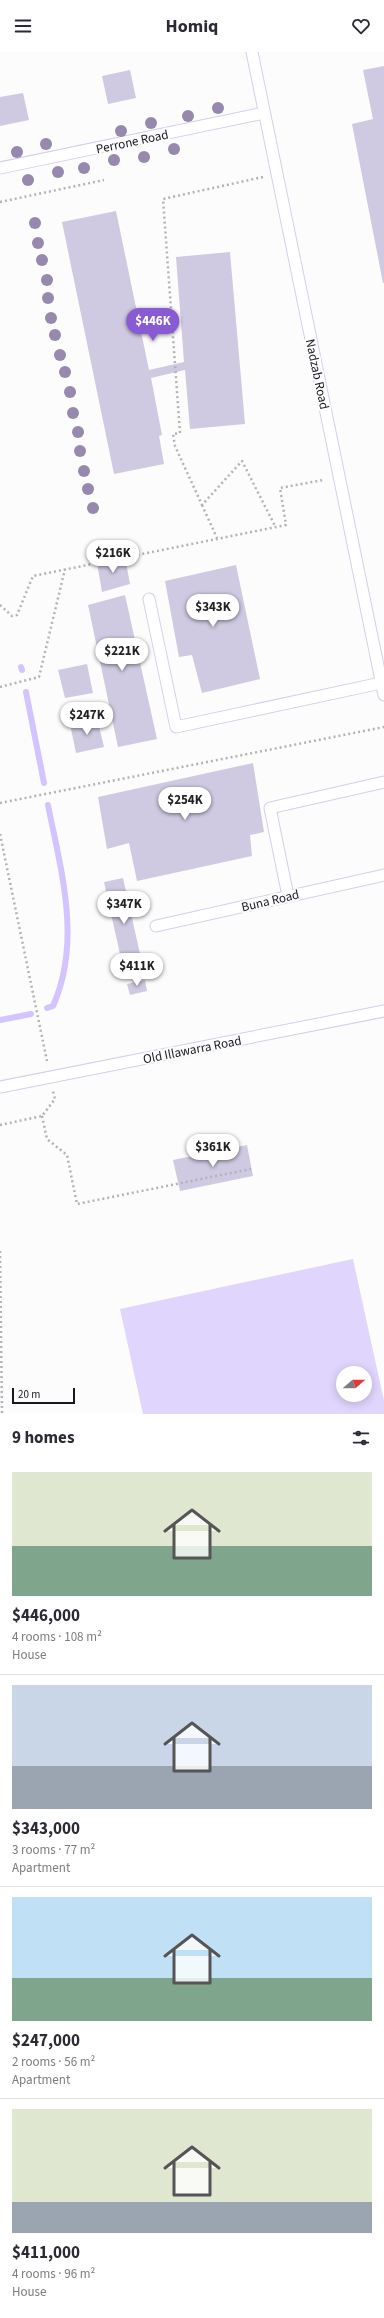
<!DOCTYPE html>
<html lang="en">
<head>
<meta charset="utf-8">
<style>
  body { margin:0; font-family:"Source Sans 3",sans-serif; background:#f2f2f3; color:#2b2b33; height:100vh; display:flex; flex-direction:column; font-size:15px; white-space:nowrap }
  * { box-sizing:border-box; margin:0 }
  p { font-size:13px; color:#7c7c81 }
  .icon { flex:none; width:22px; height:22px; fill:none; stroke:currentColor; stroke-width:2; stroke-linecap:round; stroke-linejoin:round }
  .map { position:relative; height:1362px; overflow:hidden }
  .drawer { display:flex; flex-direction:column; background:#fff; flex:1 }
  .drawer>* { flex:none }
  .needle { width:26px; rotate:70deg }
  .controls { position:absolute; left:336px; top:1314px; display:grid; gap:8px }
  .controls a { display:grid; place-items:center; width:36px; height:36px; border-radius:50%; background:#fff; box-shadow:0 2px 10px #0003; font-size:20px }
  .scale { position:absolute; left:12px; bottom:10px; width:63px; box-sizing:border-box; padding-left:4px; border:2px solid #1a1720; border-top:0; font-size:11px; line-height:14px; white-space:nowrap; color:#1a1720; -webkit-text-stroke:3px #fcfcfc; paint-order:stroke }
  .price { position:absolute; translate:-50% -34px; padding:0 9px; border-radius:14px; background:#fff; color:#222; font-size:13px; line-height:26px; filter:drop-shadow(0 1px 2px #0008) }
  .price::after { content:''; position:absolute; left:50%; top:24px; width:12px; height:9px; margin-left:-6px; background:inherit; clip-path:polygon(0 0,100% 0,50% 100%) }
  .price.selected { background:#885bd5; color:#fff }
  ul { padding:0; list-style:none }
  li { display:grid; align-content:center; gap:8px; height:212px; padding:0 12px }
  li+li { border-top:1px solid #e1e1e2 }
  li span { display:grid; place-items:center; height:124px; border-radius:0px; color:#555 }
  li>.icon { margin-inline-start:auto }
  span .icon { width:72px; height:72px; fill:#fffc; stroke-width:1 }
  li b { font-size:17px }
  h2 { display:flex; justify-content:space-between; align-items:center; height:48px; padding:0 12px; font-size:17px }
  header { display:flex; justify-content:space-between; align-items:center; height:52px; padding:0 12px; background:#fff; font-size:18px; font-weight:700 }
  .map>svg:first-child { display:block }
  .green { fill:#dfd5fd; fill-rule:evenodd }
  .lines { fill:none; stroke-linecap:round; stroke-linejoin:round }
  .stream { stroke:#d3c3ff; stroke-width:6 }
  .building { fill:#cfc9e2 }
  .lane-casing { stroke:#d5cfe7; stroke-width:13 }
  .path { stroke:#b3b2b5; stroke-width:2.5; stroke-dasharray:2 3; stroke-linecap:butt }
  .lane { stroke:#fff; stroke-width:11 }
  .tree { fill:#9788ae }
  .labels { text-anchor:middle; stroke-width:4; stroke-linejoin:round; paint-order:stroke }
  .street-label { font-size:13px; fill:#1a1720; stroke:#fcfcfc }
</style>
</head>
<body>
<header><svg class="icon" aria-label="menu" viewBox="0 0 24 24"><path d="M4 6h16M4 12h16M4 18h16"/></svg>Homiq<svg class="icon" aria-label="heart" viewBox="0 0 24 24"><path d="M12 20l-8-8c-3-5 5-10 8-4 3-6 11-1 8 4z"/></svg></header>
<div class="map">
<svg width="384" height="1362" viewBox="0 0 384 1362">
  <rect width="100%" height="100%" fill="#fcfcfc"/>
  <path class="green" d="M353 1207 384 1349V1362H143L120 1257ZM343 1321H365V1343H343Z"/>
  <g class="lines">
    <g class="stream">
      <path d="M21 615 22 618"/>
      <path d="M26 640 44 731"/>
      <path d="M47 956 53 954C82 889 61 819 48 753"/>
      <path d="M0 968 31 962"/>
    </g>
  </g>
  <g class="building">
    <path d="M384 14V231H383L352 72 373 67 363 18Z"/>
    <path d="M130 18 136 46 108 52 102 24Z"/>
    <path d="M23 41 29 68 0 74V45Z"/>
    <path d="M116 159 149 318 184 310 176 205 230 200 245 372 190 377 185 318 151 326 162 383 159 384 164 412 114 422 62 170Z"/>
    <path d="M125 505 130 532 102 540 97 511Z"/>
    <path d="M236 513 260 627 202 641 192 603 179 605 165 529Z"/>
    <path d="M125 543 157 687 118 695 88 553Z"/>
    <path d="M87 612 93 641 65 646 58 618Z"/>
    <path d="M97 666 104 695 76 701 70 672Z"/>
    <path d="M253 711 264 780 250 783 252 804 137 829 129 791 107 797 98 745Z"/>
    <path d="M123 826 143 915 124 920 104 830Z"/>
    <path d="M145 928 147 939 130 943 127 932Z"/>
    <path d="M247 1093 253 1124 180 1139 173 1108Z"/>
  </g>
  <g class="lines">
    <defs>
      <g id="lane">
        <path d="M252 0 384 643"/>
        <path d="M0 116 264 61"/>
        <path d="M149 547 176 675 381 631"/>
        <path d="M288 844 270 756 384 730"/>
        <path d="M156 874 384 823"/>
        <path d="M0 1035 384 959"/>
      </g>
    </defs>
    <use href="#lane" class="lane-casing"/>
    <g class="path">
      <path d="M263 125 163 147 180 381 173 382 175 394 202 453 242 409 275 474"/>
      <path d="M0 150 104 128"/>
      <path d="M202 453 217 486"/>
      <path d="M0 553 12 564 17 563 33 524 286 473 280 436 323 428"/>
      <path d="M0 635 39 625 65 517"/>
      <path d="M0 751 384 675"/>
      <path d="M0 782 47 1009"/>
      <path d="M42 1064 47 1087 67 1103 77 1152 251 1117"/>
      <path d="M0 1073 42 1064 55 1047 53 1039"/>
      <path d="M0 1199 2 1362"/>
    </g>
    <use href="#lane" class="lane"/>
  </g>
  <g class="tree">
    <circle cx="218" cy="56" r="6"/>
    <circle cx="188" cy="64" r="6"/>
    <circle cx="151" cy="71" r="6"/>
    <circle cx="121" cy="79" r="6"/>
    <circle cx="46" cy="92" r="6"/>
    <circle cx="174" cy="97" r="6"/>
    <circle cx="17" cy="100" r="6"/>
    <circle cx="144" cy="105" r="6"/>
    <circle cx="114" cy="108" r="6"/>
    <circle cx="84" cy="116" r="6"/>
    <circle cx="58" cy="120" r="6"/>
    <circle cx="28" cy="128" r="6"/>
    <circle cx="35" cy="171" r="6"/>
    <circle cx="38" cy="191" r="6"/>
    <circle cx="42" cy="208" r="6"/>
    <circle cx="47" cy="228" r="6"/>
    <circle cx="48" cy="246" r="6"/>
    <circle cx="51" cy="266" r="6"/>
    <circle cx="55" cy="283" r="6"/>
    <circle cx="60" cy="303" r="6"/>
    <circle cx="65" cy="320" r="6"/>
    <circle cx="70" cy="340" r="6"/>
    <circle cx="73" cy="361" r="6"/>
    <circle cx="78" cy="380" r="6"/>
    <circle cx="80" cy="399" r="6"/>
    <circle cx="84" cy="419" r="6"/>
    <circle cx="88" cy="437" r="6"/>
    <circle cx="93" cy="456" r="6"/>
  </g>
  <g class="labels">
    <g class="street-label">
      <text transform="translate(132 89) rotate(-12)" y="5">Perrone Road</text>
      <text transform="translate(318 322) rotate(78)" y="5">Nadzab Road</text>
      <text transform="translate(270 848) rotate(-13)" y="5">Buna Road</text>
      <text transform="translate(192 997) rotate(-11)" y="5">Old Illawarra Road</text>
    </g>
  </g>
</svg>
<div class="controls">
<a><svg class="needle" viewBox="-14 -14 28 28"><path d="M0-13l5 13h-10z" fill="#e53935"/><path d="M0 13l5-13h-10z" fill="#7c7c81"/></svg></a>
</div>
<div class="scale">20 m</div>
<b class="price selected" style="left:153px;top:290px">$446K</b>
<b class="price" style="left:113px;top:522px">$216K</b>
<b class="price" style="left:213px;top:576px">$343K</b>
<b class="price" style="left:122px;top:620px">$221K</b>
<b class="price" style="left:87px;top:684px">$247K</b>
<b class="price" style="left:185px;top:769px">$254K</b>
<b class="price" style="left:124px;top:873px">$347K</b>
<b class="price" style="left:137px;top:935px">$411K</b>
<b class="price" style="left:213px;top:1116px">$361K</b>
</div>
<section class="drawer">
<h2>9 homes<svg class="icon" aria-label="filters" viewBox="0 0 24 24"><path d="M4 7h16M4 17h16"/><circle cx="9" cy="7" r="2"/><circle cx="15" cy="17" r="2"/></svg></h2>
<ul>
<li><span style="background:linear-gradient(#dfe7d0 60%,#7fa58c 0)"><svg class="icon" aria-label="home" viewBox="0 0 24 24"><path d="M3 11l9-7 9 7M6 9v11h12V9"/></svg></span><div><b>$446,000</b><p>4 rooms · 108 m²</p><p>House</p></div></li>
<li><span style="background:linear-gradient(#c9d6e8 65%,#9aa5b1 0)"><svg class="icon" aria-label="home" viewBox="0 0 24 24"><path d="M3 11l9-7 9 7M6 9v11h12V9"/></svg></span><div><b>$343,000</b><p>3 rooms · 77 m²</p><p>Apartment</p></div></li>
<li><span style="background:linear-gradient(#bfe0f5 65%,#7fa58c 0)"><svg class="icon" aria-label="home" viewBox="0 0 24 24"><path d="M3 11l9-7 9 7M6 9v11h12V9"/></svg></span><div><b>$247,000</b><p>2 rooms · 56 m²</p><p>Apartment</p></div></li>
<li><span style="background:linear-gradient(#dfe7d0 75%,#9aa5b1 0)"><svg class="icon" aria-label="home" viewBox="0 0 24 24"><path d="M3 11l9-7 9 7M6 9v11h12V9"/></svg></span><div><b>$411,000</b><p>4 rooms · 96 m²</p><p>House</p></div></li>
</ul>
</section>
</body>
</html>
